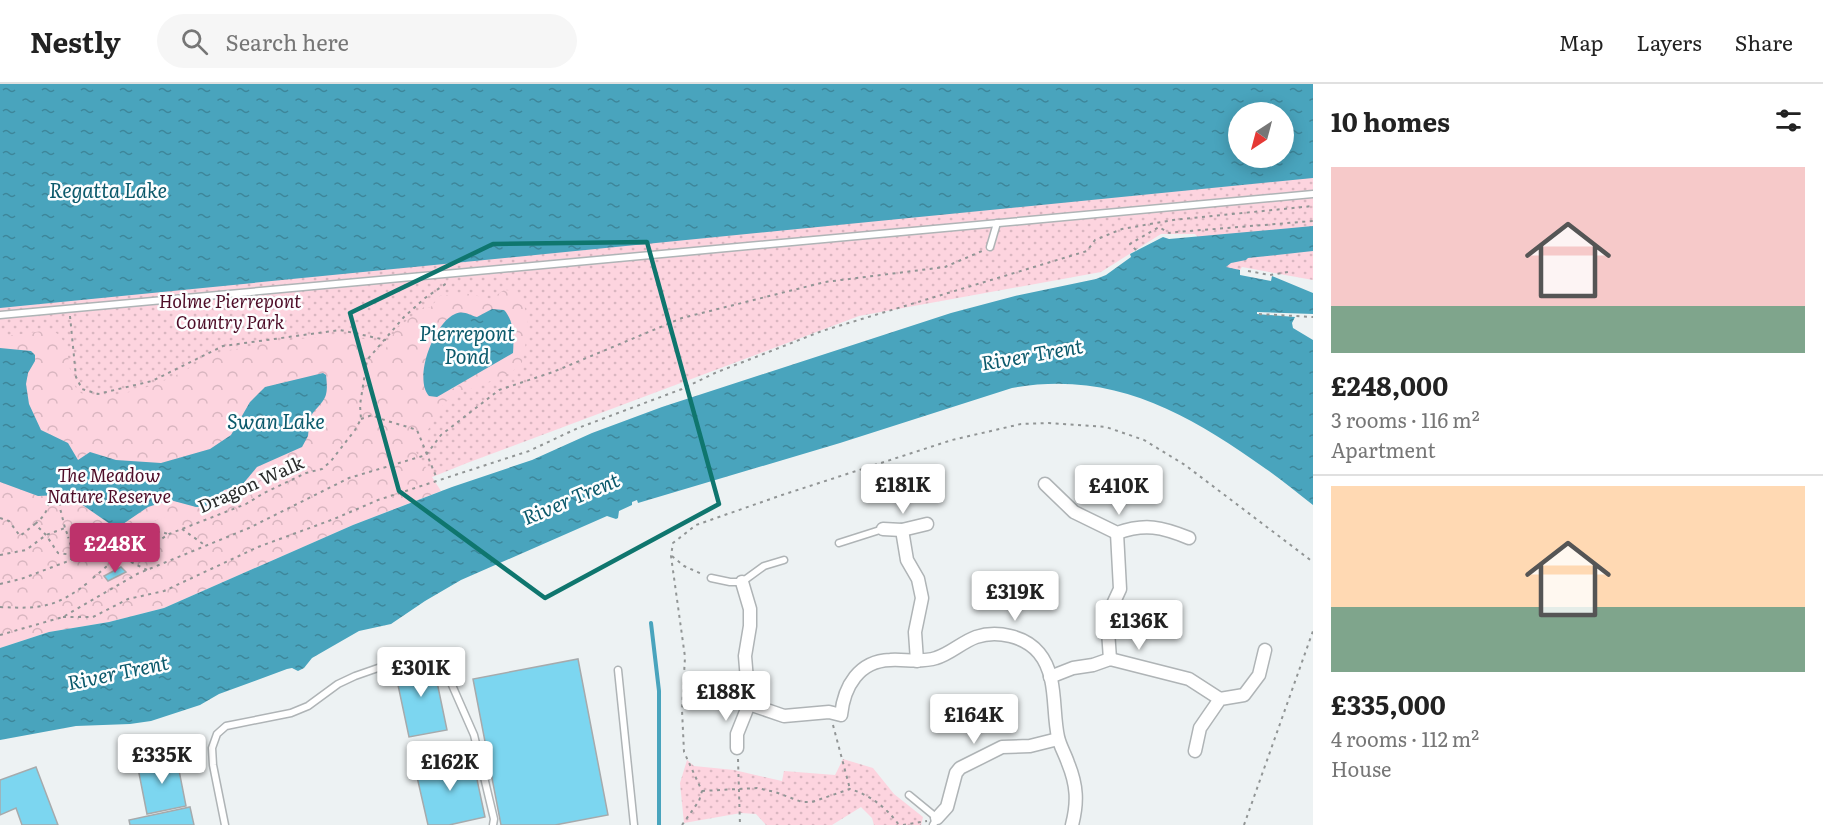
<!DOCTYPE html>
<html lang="en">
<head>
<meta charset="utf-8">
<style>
  body { margin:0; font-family:Literata,serif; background:#f6f6f6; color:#222; height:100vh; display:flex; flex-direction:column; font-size:22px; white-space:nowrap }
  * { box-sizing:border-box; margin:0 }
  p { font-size:20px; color:#767676 }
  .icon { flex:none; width:33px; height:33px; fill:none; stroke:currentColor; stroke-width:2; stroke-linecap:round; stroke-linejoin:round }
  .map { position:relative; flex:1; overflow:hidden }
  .details { display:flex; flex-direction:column; background:#fff; width:510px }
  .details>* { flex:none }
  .needle { width:39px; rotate:216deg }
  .tools { position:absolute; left:1228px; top:18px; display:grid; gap:12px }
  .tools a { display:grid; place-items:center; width:66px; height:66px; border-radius:50%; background:#fff; box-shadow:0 3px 15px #0003; font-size:30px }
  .price { position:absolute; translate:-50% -51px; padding:0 14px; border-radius:6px; background:#fff; color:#222; font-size:20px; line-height:39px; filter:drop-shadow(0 2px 3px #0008) }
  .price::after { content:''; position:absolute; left:50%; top:36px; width:18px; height:14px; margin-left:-9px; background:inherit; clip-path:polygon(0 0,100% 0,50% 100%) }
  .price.selected { background:#bd326b; color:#fff }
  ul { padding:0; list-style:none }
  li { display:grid; align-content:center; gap:12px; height:318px; padding:0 18px }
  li+li { border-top:2px solid #e0e0e0 }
  li span { display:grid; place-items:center; height:186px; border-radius:0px; color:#555 }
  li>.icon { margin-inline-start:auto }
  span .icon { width:108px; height:108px; fill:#fffc; stroke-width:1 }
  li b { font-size:26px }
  h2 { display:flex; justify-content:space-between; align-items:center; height:72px; padding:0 18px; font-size:26px }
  header { display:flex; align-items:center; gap:36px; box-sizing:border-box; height:84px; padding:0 30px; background:#fff; border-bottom:2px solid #e0e0e0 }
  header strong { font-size:28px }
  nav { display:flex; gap:33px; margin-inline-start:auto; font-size:21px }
  .search { width:420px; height:54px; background:#f6f6f6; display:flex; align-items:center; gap:15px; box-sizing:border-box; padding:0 21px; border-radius:33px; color:#767676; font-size:22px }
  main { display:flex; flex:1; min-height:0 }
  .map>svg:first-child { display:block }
  .grass { fill:url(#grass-dots); fill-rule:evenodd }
  .forest { fill:url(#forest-crowns); fill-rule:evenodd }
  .garden { fill:#fdd4df }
  .water { fill:url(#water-ripples); fill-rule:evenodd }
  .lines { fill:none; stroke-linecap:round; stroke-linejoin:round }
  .stream { stroke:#49a4bd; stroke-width:4 }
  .building { fill:#7cd6f0; stroke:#a6aaac; stroke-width:1.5 }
  .service-casing { stroke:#afb4b6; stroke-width:9 }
  .minor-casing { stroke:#afb4b6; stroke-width:15 }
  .path { stroke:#919595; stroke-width:2; stroke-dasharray:3 4.5; stroke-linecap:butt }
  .service { stroke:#fff; stroke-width:6 }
  .minor { stroke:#fff; stroke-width:12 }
  .marked { fill:none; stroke:#0f766e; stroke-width:4.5; stroke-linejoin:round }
  .labels { text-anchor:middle; stroke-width:5; stroke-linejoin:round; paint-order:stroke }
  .park-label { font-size:18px; font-style:italic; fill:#4e0d28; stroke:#fdfeff }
  .street-label { font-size:18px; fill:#292b2b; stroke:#fdfeff }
  .water-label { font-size:20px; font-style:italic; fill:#0b596b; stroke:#fdfeff }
</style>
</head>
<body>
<header>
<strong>Nestly</strong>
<div class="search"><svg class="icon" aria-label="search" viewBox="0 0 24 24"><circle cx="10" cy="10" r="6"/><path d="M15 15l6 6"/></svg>Search here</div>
<nav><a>Map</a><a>Layers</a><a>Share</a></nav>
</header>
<main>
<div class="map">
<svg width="1313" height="741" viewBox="0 0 1313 741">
  <defs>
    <pattern id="grass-dots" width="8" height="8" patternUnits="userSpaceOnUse" patternTransform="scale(1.5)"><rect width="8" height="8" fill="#fdd4df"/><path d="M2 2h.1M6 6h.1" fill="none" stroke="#d9b6c0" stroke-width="1.8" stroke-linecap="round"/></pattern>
    <pattern id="forest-crowns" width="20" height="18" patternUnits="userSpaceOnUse" patternTransform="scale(1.5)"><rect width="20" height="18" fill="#fdd4df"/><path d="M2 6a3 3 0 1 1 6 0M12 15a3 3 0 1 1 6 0" fill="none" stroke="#d9b6c0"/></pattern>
    <pattern id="water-ripples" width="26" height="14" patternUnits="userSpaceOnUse" patternTransform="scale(1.5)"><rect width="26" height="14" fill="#49a4bd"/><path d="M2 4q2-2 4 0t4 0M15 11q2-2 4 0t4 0" fill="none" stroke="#3d869a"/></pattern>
  </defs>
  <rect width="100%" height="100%" fill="#edf2f3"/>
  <g class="grass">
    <path d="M0 0H1313V196L1242 183 1240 186 1226 184 1195 150H1161L1101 188 859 232 467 379 82 534 0 552ZM1239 28H1284V74H1239Z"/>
    <path d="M843 675 873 684 894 710 923 733 921 741H874L872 734 861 723 832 741H766L756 730 741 729 684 739 680 699 687 676 694 682 734 686 782 697 784 687 835 691Z"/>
  </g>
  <path class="forest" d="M504 206 517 207C525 218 529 236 527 251 525 259 525 271 522 278 514 294 465 303 448 316 439 323 423 356 416 368L441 407 353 441 164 524 109 538 49 548 0 564V398L38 412 60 411 71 413 85 422 130 437 148 423 170 416 200 424 218 413 224 406 242 401 257 383 302 363 310 333 320 323 327 305 326 291 320 290 307 294 275 299 261 306 250 318 231 352 210 365 161 379 116 376 88 369 77 376 68 359 41 346 37 339 29 320 26 305 28 289 35 277 33 268 0 264V253L50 246C81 256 57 308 92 313 99 314 108 312 115 311 139 307 162 299 184 287 192 283 199 277 208 273 236 261 342 245 370 257 374 259 377 264 380 266H385L396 245 424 223 430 224 440 212 464 209 491 215ZM486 227 468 297 437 313 423 291C426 273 437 232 460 229 467 227 471 231 477 233Z"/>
  <path class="garden" d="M165 433 174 448 113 477 104 455Z"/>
  <g class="water">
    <path d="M0 0H1313V94L0 224ZM1239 28H1284V74H1239Z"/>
    <path d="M1313 142V167L1248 174 1246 176 1231 179 1226 183 1240 186V191L1271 197 1272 192 1313 209V230L1257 228V230L1295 233 1292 239 1293 244 1313 256V421C1297 409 1282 396 1266 385 1187 329 1113 286 1012 304L840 359 638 419 637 416 632 418V421L619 427 618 434 616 435 607 432 461 496 425 517 391 540 359 547 312 574 304 584 298 587 292 584 287 585 219 610 200 621 151 637 130 640 76 642 0 656V564L49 548 109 538 164 524 353 441 452 403 532 376 592 349 662 323 951 229 1015 212 1096 195 1106 191 1131 173 1130 170 1163 153 1169 155Z"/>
    <path d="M492 225 504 226C514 236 514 255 513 269L437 313 429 312C413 294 434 239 455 230 464 226 469 231 477 233Z"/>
    <path d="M0 264 31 267 35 271V277L28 289 26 300 29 320 41 346 68 359 78 376 90 368 116 376 161 379 210 365 231 351 250 318 265 303 323 289 326 291C329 317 324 314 310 333L308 352 302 363 257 383 242 401 224 406 216 416 204 423H196L170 416 148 423 123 440H110L71 413 60 411 38 412 0 398Z"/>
  </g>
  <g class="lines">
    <path class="stream" d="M651 539 659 607V741"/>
  </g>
  <g class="building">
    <path d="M121 483 126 488 108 497 104 492Z"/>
    <path d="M432 574 447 646 409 653 394 582Z"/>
    <path d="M578 575 608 731 555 741H501L473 595Z"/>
    <path d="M176 671 186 722 147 730 137 679Z"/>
    <path d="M472 672 485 733 449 741H428L415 684Z"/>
    <path d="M36 683 58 741H22L16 724 0 731V696Z"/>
    <path d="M190 723 194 741H130L129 736Z"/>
  </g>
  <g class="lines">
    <defs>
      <g id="service">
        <path d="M990 163 997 139"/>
        <path d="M0 231 1313 110"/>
        <path d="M839 459 883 445"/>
        <path d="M711 494 730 498H742L764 482 784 476"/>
        <path d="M618 586 634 741"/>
        <path d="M909 711 937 734 933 741"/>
        <path d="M225 741 213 681 212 664 217 650 226 642 291 629 308 622 338 600 355 592 421 569H432L441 576 474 651 494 735 493 741"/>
      </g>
      <g id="minor">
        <path d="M1045 400 1074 428 1117 449C1145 439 1162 443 1189 454"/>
        <path d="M883 445 902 446 927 440"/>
        <path d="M902 446 907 476 918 495 922 514 915 548 917 577"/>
        <path d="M742 498 750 525V542L745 572 749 620 784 632 829 628 841 631C844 602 859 577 890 576 905 575 921 579 936 574 950 570 962 558 976 553 997 546 1025 552 1039 569 1058 592 1052 626 1058 653 1060 662 1065 670 1068 679 1077 701 1078 718 1072 741"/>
        <path d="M1110 575 1107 533 1120 505 1117 449"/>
        <path d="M1050 593 1073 584 1093 581 1110 575 1189 595 1220 615"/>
        <path d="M737 664V650L749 620"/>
        <path d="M1195 667 1200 644 1220 615 1244 611 1259 591 1265 566"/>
        <path d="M937 734 947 723 956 689 960 684 1002 663 1030 662 1058 655"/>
      </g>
    </defs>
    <use href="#service" class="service-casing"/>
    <use href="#minor" class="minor-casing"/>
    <g class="path">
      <path d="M1136 166 1130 160 1159 143 1169 149 1177 148 1313 137"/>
      <path d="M1248 187 1270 191 1288 188"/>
      <path d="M1259 230 1313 233"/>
      <path d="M70 232 76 293 82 305 98 310 152 297 223 262 340 246 386 256"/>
      <path d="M361 335 372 331C384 337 403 341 417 346L437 395"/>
      <path d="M60 411V424L65 444"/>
      <path d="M0 434 9 437 20 452 35 440 46 451 58 469 88 473 123 464"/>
      <path d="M35 440C45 432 49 425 49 412"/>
      <path d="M182 445 206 462"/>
      <path d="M138 470 116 464C131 453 149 443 168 450"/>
      <path d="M0 471 26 466 46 451 65 444 68 452 88 457"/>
      <path d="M672 472 684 482 702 490"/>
      <path d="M147 486 125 475 138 470 169 450 246 420 264 409 306 389 322 385 331 377 355 346 361 335 360 321 367 276 404 233 425 214 447 199"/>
      <path d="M93 494 113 477"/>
      <path d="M0 500 21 495 71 476 72 465 68 453"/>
      <path d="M0 523C41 525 56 524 90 497"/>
      <path d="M63 533H93L128 515 164 507 258 463 334 435 378 416 529 367 578 344 682 305 715 289 822 247 1087 167 1095 156 1122 145 1173 136 1313 122"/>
      <path d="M0 551 63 533 137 490 249 444 349 394 426 371 441 351 499 306 553 288 682 234 825 198 945 183 982 167"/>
      <path d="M833 641 850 705"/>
      <path d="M738 675 740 741"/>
      <path d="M702 707 757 704 775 708 802 718H812L850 705C870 711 887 724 899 741"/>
      <path d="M682 741 699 717 702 707 684 668 682 626 685 573 671 472 673 459 696 441 782 411 952 356 1021 340 1049 339 1106 343 1144 356 1185 381 1313 478"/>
      <path d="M903 741 927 737"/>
      <path d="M1244 741 1313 547"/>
    </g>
    <use href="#service" class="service"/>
    <use href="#minor" class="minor"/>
  </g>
  <path class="marked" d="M647 158 719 420 545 514 399 407 350 229 493 160Z"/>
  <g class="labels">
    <g class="park-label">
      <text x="230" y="224">Holme Pierrepont<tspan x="230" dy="21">Country Park</tspan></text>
      <text x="109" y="398">The Meadow<tspan x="109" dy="21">Nature Reserve</tspan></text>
    </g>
    <g class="street-label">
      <text transform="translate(251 401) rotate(-24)" y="6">Dragon Walk</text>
    </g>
    <g class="water-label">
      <text x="108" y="114">Regatta Lake</text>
      <text x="467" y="257">Pierrepont<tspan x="467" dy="23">Pond</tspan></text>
      <text transform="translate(1032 271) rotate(-10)" y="7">River Trent</text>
      <text x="276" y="345">Swan Lake</text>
      <text transform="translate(571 415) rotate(-23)" y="7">River Trent</text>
      <text transform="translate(118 589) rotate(-12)" y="7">River Trent</text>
    </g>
  </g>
</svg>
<div class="tools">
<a><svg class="needle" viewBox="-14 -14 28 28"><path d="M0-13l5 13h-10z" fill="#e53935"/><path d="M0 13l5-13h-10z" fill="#767676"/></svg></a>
</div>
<b class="price" style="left:903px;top:431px">£181K</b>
<b class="price" style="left:1119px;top:432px">£410K</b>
<b class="price selected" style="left:115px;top:490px">£248K</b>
<b class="price" style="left:1015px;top:538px">£319K</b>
<b class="price" style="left:1139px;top:567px">£136K</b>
<b class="price" style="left:421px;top:614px">£301K</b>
<b class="price" style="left:726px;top:638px">£188K</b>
<b class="price" style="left:974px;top:661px">£164K</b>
<b class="price" style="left:162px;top:701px">£335K</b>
<b class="price" style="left:450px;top:708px">£162K</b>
</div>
<section class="details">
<h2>10 homes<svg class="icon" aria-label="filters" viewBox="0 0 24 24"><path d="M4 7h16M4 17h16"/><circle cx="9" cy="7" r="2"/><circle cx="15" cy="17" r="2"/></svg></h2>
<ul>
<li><span style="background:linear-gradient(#f6c9c9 75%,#7fa58c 0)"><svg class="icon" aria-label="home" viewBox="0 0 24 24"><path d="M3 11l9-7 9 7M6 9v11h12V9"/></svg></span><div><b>£248,000</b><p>3 rooms · 116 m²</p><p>Apartment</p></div></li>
<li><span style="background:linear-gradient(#ffd9b3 65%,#7fa58c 0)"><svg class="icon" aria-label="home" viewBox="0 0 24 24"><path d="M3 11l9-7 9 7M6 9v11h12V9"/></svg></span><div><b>£335,000</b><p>4 rooms · 112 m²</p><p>House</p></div></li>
</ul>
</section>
</main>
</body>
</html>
